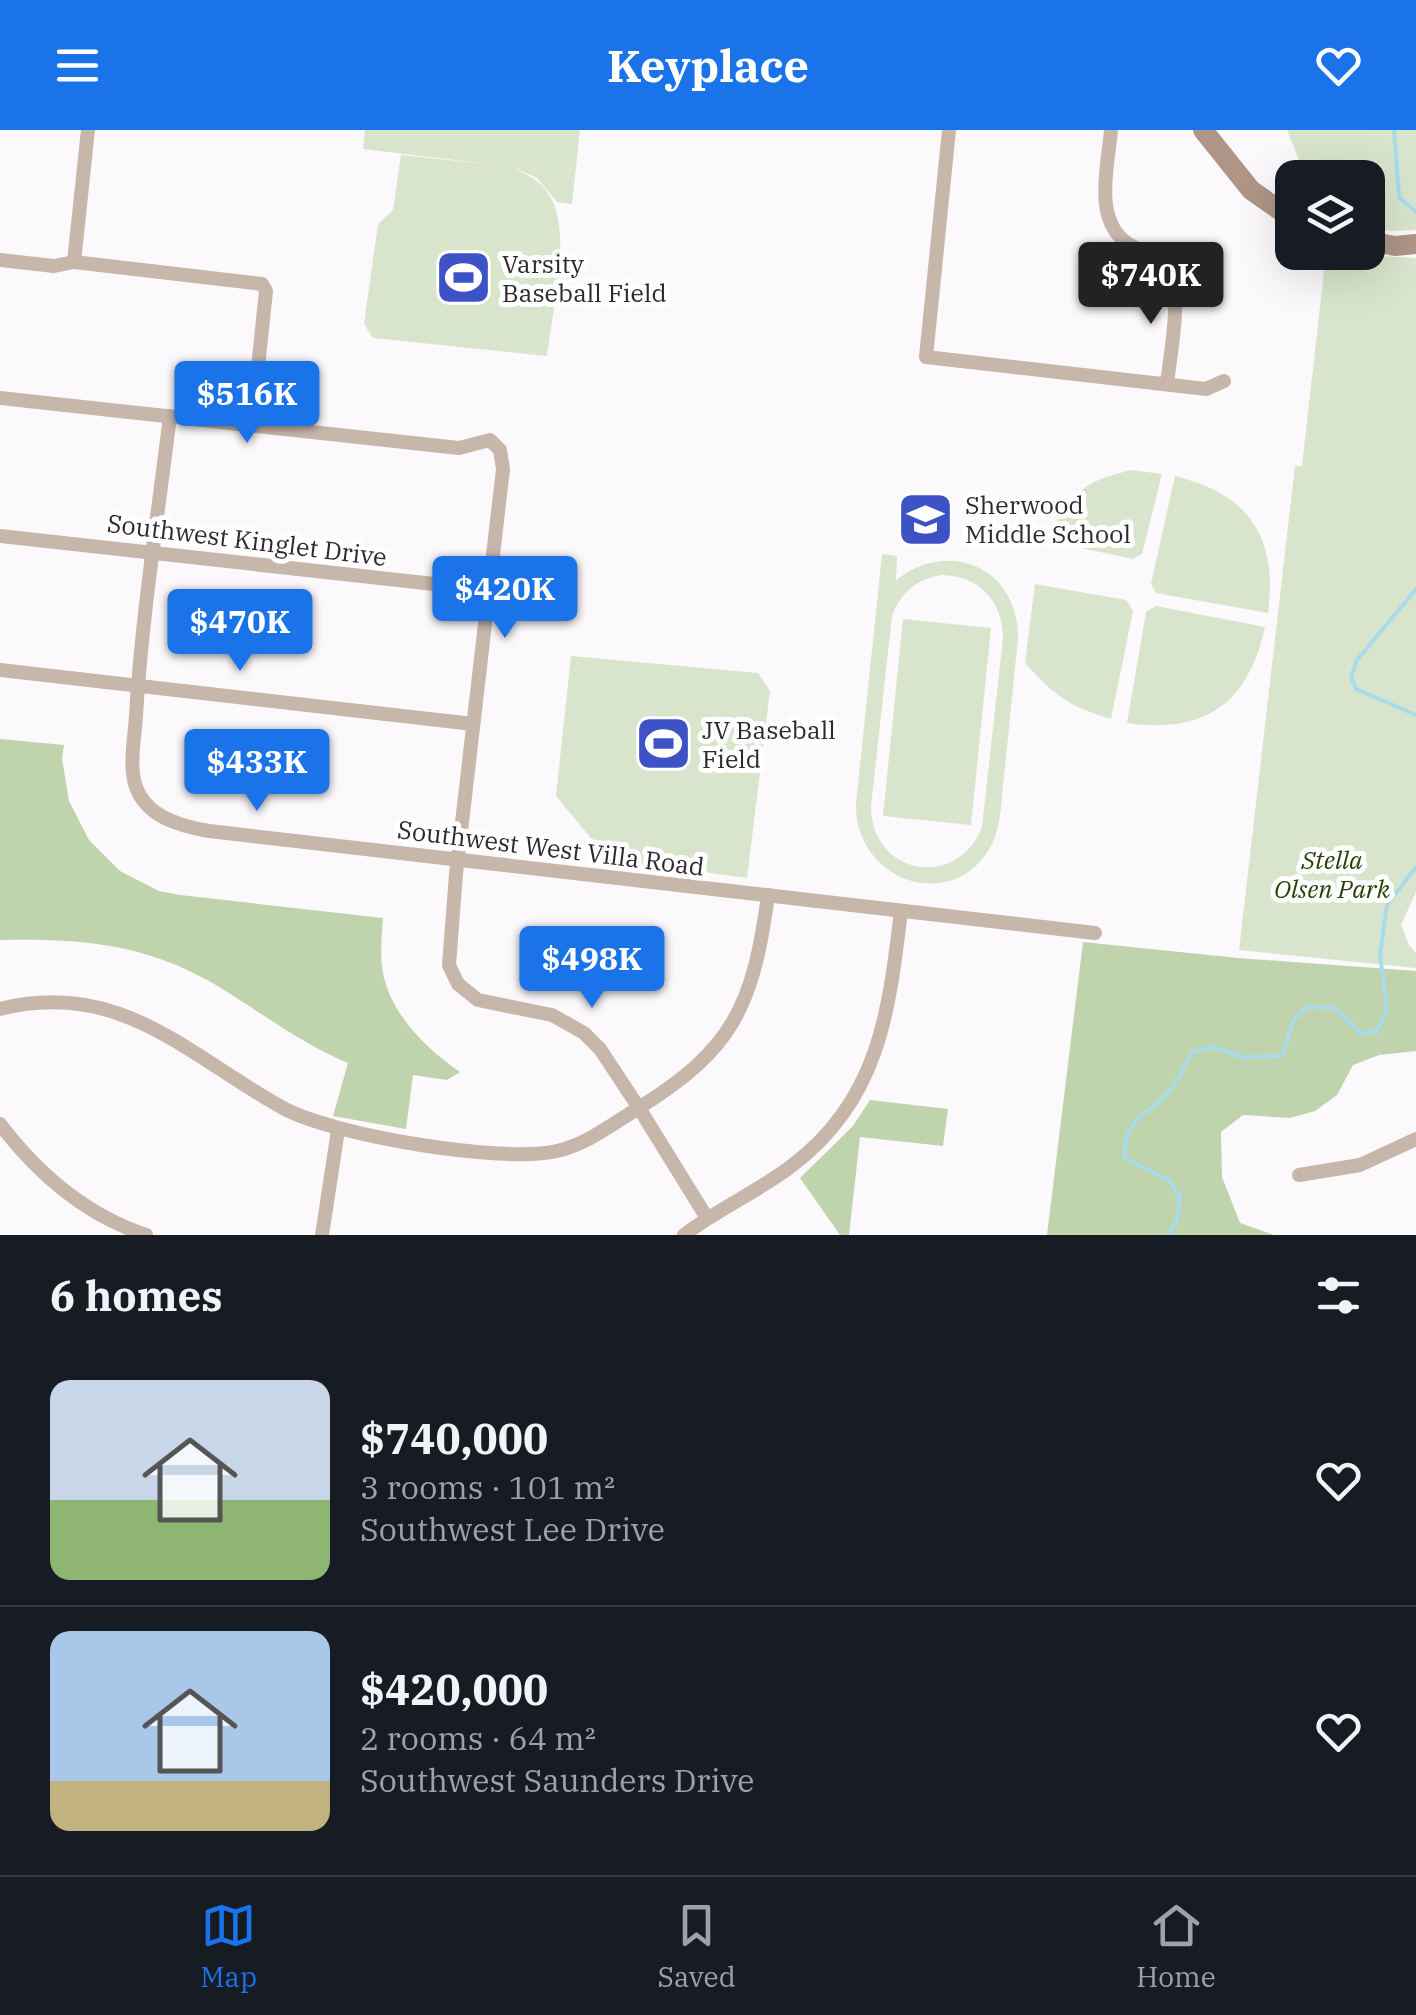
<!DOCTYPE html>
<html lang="en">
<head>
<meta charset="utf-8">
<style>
  body { margin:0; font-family:"IBM Plex Serif",serif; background:#242831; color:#f1f3f6; height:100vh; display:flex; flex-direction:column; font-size:38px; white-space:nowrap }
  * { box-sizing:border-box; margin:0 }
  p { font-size:32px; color:#9ea1a6 }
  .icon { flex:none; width:55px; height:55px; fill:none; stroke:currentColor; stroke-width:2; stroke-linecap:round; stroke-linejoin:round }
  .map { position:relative; height:1105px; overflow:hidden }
  .drawer { display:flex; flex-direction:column; background:#171b24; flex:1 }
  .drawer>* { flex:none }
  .buttons { position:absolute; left:1275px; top:30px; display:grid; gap:20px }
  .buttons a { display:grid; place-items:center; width:110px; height:110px; border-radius:20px; background:#171b24; box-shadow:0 10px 40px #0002; font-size:50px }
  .price { position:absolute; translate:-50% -85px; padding:0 22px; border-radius:10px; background:#1a73e8; color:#fff; font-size:32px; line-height:65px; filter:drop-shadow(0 2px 5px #0008) }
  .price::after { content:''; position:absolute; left:50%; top:60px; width:30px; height:22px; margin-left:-15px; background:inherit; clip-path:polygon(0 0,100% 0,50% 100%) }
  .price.selected { background:#222; color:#fff }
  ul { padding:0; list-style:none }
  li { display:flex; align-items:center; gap:30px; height:250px; padding:0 50px }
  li+li { border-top:2px solid #363941 }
  li span { display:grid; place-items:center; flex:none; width:280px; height:200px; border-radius:20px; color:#555 }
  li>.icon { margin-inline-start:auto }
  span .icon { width:120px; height:120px; fill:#fffc; stroke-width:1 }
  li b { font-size:42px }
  h2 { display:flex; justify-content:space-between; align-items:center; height:120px; padding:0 50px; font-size:42px }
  header { display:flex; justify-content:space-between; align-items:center; height:130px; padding:0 50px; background:#1a73e8; color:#fff; font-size:45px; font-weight:700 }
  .menu { display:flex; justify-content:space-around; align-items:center; height:140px; border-top:2px solid #363941; background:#171b24; font-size:28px; color:#9ea1a6 }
  .menu a { display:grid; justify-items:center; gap:5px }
  .menu .selected { color:#1a73e8 }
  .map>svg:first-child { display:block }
  .green { fill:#d8e5cc; fill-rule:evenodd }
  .forest { fill:#bfd3ad }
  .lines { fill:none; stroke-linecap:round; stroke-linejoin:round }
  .stream { stroke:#aadbeb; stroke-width:4 }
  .street { stroke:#c7b7ab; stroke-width:14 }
  .secondary { stroke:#ae9585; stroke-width:20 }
  .labels { text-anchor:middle; stroke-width:10; stroke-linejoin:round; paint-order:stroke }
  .poi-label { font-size:25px; fill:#2e2930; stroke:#fff; text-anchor:start }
  .street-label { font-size:25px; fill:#2e2930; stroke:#fff }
  .park-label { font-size:25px; font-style:italic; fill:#283f06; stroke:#fff }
</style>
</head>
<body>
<header><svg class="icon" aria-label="menu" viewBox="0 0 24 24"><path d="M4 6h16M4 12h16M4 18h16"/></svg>Keyplace<svg class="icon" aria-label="heart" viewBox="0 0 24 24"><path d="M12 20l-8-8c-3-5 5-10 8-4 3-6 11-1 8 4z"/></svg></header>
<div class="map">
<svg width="1416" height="1105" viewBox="0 0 1416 1105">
  <rect width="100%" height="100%" fill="#fcf9fd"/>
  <g class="green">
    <path d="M365 0H580L572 74 557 72 537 48 513 37C527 45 541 51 549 65 573 101 552 183 547 226L373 208 364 194 378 94 393 80 401 25 496 35 363 19Z"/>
    <path d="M1287 0H1416V100L1391 101 1368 97V48L1306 47Z"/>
    <path d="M1326 123 1416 128V762L1401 795 1409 815 1416 823V838L1239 820 1295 336H1302Z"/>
    <path d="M1132 340 1162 344 1142 424 1133 429 1048 411C1066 366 1084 350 1132 340Z"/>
    <path d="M1175 346C1249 364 1278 407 1268 483L1156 463 1151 454Z"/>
    <path d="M882 424 897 426 896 450C950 408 1019 438 1018 509 1013 555 1009 601 1004 646 1001 668 1002 694 992 714 955 786 855 752 856 674ZM942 445C979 446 1003 471 1003 508L982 697C957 761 871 745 871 676L892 486C901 462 917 449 942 445Z"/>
    <path d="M1035 454 1126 470 1133 481 1111 589C1070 577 1053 565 1025 533Z"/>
    <path d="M1156 476 1265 497C1248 574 1205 604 1127 593L1146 482Z"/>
    <path d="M903 489 991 498 971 695 883 686Z"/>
    <path d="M571 526 758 543 770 561 747 748 608 729 556 666Z"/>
  </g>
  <g class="forest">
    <path d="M0 609 64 615 62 628 69 671 89 710 120 741 159 761 180 765 383 788C382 804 380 821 382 836 387 881 425 918 460 942L447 950 413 945 406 999 333 986 348 933C297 912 256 878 209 851 142 813 75 808 0 810Z"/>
    <path d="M1083 812 1238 828 1416 841V921L1379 925 1353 935 1337 965 1315 981 1290 988 1243 985 1221 1002 1222 1047 1240 1093 1274 1105H1047Z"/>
    <path d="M870 970 948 979 943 1016 860 1007 849 1105H840L800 1048 853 996Z"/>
  </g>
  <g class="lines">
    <g class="stream">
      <path d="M1394 0 1399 67 1416 82"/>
      <path d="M1416 459 1357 530 1351 547 1356 559 1416 585"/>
      <path d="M1168 1105 1177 1091 1180 1066 1169 1050 1125 1028C1122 987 1151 985 1172 958 1180 947 1186 934 1192 922L1213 917 1241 927 1282 926 1293 891 1307 877 1334 878 1361 904 1377 901 1387 881 1380 825 1387 775 1416 737"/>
    </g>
    <g class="street">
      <path d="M949 0 926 227 1206 259 1224 251"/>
      <path d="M1111 0C1108 36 1092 92 1130 115 1143 122 1161 125 1168 139 1183 166 1170 223 1167 254"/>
      <path d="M0 130 54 136 74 132 262 154 266 161 252 294"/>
      <path d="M74 132 88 0"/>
      <path d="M1168 138 1188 120"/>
      <path d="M0 268 459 318 490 310 500 320 503 339 456 744 449 835 458 854 478 870 552 885 584 903 600 919 639 978 707 1088"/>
      <path d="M170 286C158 385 142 485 136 585 135 606 129 633 135 654 145 687 180 696 209 701L1095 803"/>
      <path d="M0 406 488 460"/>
      <path d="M0 540 473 594"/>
      <path d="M0 879C121 849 187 925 283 978 332 1005 503 1034 557 1021 587 1014 611 995 637 979 734 919 753 876 768 765"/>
      <path d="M0 994C38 1044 86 1085 146 1105"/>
      <path d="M1299 1045 1360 1035 1416 1009"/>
      <path d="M322 1105 338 1000"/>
      <path d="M684 1105C719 1078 760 1061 794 1034 880 968 889 880 901 781"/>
    </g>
    <g class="secondary">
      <path d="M1203 0 1251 60 1292 89"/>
      <path d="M1368 111 1395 116 1416 114"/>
    </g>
  </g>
  <defs>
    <symbol id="stadium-square" viewBox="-11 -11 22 22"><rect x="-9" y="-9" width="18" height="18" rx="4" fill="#3d52c5" stroke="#fff"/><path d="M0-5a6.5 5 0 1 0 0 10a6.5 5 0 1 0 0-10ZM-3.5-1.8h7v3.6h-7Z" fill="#fff"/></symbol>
    <symbol id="school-square" viewBox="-11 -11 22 22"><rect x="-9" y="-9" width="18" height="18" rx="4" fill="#3d52c5" stroke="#fff"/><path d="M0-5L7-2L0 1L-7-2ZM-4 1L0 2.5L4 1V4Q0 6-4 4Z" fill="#fff"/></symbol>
  </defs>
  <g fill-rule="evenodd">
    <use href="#stadium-square" x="432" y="116" width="63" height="63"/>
    <use href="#school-square" x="894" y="358" width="63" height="63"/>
    <use href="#stadium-square" x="632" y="582" width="63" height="63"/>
  </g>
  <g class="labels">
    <g class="poi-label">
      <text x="502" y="143">Varsity<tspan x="502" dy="29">Baseball Field</tspan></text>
      <text x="965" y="384">Sherwood<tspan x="965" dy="29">Middle School</tspan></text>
      <text x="702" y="609">JV Baseball<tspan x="702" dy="29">Field</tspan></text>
    </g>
    <g class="street-label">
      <text transform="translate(247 410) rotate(7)" y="9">Southwest Kinglet Drive</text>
      <text transform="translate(551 718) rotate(7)" y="9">Southwest West Villa Road</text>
    </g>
    <g class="park-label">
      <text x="1332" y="739">Stella<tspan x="1332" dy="29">Olsen Park</tspan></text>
    </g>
  </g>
</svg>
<div class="buttons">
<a><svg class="icon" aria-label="layers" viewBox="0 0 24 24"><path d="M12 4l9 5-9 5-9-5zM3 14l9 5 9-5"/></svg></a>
</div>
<b class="price selected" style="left:1151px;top:197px">$740K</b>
<b class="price" style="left:247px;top:316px">$516K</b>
<b class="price" style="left:505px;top:511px">$420K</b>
<b class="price" style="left:240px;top:544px">$470K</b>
<b class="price" style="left:257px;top:684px">$433K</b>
<b class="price" style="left:592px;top:881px">$498K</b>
</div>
<section class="drawer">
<h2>6 homes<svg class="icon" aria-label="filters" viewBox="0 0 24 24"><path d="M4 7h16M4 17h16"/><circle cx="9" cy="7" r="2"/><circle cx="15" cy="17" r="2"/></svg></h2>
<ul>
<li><span style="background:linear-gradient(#c9d6e8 60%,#8fb573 0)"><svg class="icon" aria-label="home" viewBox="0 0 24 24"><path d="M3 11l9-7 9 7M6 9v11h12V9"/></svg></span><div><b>$740,000</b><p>3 rooms · 101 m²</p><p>Southwest Lee Drive</p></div><svg class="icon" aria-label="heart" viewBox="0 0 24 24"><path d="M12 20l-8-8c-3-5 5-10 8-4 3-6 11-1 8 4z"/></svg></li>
<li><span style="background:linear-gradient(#a9c7e8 75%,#c2b280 0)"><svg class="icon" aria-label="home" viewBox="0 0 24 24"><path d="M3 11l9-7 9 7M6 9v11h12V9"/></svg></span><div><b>$420,000</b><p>2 rooms · 64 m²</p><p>Southwest Saunders Drive</p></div><svg class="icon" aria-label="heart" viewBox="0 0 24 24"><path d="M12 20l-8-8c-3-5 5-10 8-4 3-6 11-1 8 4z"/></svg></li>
</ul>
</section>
<nav class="menu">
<a class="selected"><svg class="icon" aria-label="map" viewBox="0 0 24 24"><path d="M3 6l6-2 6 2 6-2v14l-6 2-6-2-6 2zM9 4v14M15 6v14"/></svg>Map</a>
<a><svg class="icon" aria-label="saved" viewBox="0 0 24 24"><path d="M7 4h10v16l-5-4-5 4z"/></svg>Saved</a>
<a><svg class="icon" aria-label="home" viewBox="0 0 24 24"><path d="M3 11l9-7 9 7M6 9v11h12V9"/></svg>Home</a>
</nav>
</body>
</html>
